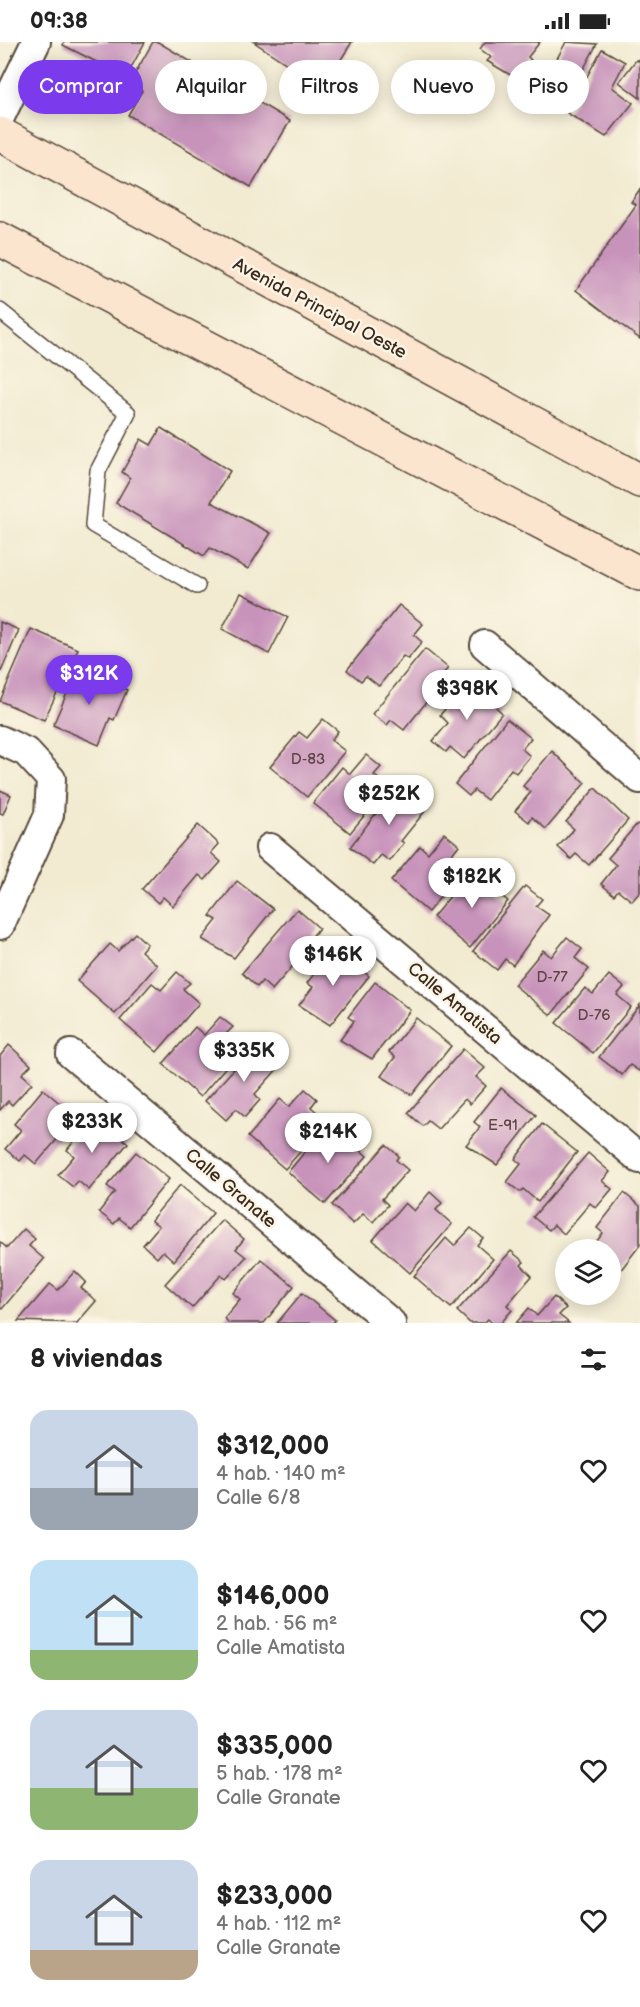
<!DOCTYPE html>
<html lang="es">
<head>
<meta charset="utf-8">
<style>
  body { margin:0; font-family:"Balsamiq Sans",sans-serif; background:#f2f2f2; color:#222; height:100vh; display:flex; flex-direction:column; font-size:22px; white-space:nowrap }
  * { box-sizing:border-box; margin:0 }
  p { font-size:20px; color:#767676 }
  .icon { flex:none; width:33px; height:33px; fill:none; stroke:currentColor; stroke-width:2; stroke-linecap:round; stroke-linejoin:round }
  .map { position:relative; height:1281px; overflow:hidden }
  .panel { display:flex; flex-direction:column; background:#fff; flex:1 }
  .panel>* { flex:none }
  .top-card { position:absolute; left:18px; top:18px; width:604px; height:54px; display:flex; gap:12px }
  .fabs { position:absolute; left:555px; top:1197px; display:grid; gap:12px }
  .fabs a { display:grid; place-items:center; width:66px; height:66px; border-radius:50%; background:#fff; box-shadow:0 3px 15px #0003; font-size:30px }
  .price { position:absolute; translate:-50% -51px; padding:0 14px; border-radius:21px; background:#fff; color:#222; font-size:20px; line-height:39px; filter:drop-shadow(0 2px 3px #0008) }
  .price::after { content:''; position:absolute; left:50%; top:36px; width:18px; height:14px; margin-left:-9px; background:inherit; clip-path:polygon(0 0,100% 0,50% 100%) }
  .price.current { background:#7c3aed; color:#fff }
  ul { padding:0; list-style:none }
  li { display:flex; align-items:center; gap:18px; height:150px; padding:0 30px }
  li span { display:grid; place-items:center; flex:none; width:168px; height:120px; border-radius:18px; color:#555 }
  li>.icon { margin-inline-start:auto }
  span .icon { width:72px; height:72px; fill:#fffc; stroke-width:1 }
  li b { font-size:26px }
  h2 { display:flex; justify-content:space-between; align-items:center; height:72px; padding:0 30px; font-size:26px }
  .chip { padding:0 21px; border-radius:27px; background:#fff; box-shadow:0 3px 15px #0003; font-size:21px; line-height:54px }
  .chip.current { background:#7c3aed; color:#fff }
  .status { display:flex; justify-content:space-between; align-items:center; height:42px; padding:0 30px; background:#fff; direction:ltr }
  .status svg { height:16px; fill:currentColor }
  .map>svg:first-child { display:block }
  .building { fill:#c893bb }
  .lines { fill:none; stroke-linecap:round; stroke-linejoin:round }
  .lane-casing { stroke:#564739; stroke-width:18 }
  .street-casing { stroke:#564739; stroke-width:32 }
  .secondary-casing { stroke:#564739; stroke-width:36 }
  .lane { stroke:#fff; stroke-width:15 }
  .street { stroke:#fff; stroke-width:28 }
  .secondary { stroke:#fce5cf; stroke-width:33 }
  .labels { text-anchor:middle; stroke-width:5; stroke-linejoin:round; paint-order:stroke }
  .number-label { font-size:15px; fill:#5e4445 }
  .street-label { font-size:18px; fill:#3b2a1e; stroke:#fcf5e5 }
</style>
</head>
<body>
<div class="status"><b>09:38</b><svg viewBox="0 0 49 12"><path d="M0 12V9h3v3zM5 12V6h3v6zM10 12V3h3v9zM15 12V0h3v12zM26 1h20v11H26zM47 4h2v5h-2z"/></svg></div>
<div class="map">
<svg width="640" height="1281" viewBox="0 0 640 1281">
  <rect width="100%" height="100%" fill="#fcf5e5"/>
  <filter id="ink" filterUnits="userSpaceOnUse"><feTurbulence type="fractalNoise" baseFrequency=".0167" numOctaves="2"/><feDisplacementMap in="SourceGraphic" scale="12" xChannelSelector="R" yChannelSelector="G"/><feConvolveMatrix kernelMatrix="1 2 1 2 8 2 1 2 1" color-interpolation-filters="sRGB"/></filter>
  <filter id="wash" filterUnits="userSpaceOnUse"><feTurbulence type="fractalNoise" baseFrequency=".008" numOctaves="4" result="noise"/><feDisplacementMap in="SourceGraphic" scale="24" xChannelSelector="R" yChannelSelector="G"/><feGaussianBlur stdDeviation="1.35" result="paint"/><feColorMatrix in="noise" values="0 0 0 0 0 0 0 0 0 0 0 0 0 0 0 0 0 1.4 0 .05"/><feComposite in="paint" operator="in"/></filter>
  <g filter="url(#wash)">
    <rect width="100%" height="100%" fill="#f2ebd2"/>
    <g id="blocks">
      <g class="building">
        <path d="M64 0H145L126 35 63 3Z"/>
        <path d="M153 0H158L290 79 251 145 128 73 142 49 129 42Z"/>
        <path d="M254 0H352L323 46Z"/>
        <path d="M485 0H540L528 15 531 18 521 31 517 29 512 34 487 19 491 15 480 7Z"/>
        <path d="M566 0 597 2 577 39 571 36 563 52 551 45 559 29 552 26Z"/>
        <path d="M602 7 625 20 612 45 633 61 606 95 567 71Z"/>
        <path d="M640 16V56L619 40 636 18 638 19Z"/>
        <path d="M640 147V297L576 248 636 163 631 160Z"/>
        <path d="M161 386 230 429 211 460 271 491 248 527 210 506 204 514 116 461 130 436 122 430 141 397 151 403Z"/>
        <path d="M241 551 288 575 269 612 222 587Z"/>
        <path d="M399 563 423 582 414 593 422 600 408 617 403 614 379 644 366 634 361 639 347 628Z"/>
        <path d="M0 580 19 588 0 632Z"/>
        <path d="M31 587 78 607 44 678 0 659Z"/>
        <path d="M425 607 448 626 439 637 447 643 433 661 428 658 404 688 391 678 387 683 372 672Z"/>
        <path d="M78 626 127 648 114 678 110 676 99 703 53 683Z"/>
        <path d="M470 639 502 671 464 717 450 705 446 710 433 699 448 681 440 673Z"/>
        <path d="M323 677 338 689 331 698 345 709 307 755 270 725 299 690 307 696Z"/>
        <path d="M507 677 531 696 522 707 530 714 516 731 511 727 487 758 474 748 469 754 455 742Z"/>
        <path d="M552 709 585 741 546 787 532 775 529 780 515 769 531 750 523 744Z"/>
        <path d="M366 713 381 725 374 733 388 745 350 791 313 761 342 725 350 732Z"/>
        <path d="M401 739 418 753 413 759 425 769 401 799 404 801 390 819 381 813 373 823 350 805Z"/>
        <path d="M595 746 628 778 589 823 576 812 571 817 558 805 574 787 566 780Z"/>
        <path d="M0 748 11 753 3 772 0 771Z"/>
        <path d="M637 782 640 784V850L632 859 618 848 614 853 601 842 616 823 608 816Z"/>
        <path d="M198 783 219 802 211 811 221 820 205 838 199 833 173 864 163 855 158 861 142 847Z"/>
        <path d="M444 791 459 803 452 812 466 824 428 870 391 839 420 804 428 811Z"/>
        <path d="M486 827 501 839 494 848 508 859 470 906 433 875 462 840 470 847Z"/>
        <path d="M237 839 273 867 234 916 202 897 217 878 210 874Z"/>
        <path d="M525 844 542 857 536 864 549 873 513 923 505 917 497 928 473 909Z"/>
        <path d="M297 867 319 886 311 896 320 904 304 922 298 918 272 948 262 939 257 945 242 931Z"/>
        <path d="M135 891 147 902 141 909 157 923 115 972 77 939 110 902 118 909Z"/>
        <path d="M567 895 582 907 575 916 589 927 551 973 514 943 543 908 551 915Z"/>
        <path d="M334 906 369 934 330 983 299 963 313 945 307 941Z"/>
        <path d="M177 930 190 941 183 947 199 961 157 1010 120 978 152 941 161 948Z"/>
        <path d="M609 933 624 945 617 953 631 965 593 1011 556 981 585 946 593 952Z"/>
        <path d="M375 940 410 968 372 1017 340 998 354 979 348 975Z"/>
        <path d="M640 963V1027L639 1029 630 1023 622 1033 599 1015Z"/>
        <path d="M220 975 233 985 226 992 242 1006 200 1055 163 1022 195 985 204 993Z"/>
        <path d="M416 976 451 1004 412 1053 381 1034 395 1015 389 1010Z"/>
        <path d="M259 999 281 1023 255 1052 260 1058 245 1075 236 1067 226 1078 205 1059Z"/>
        <path d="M9 1003 31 1023 22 1032 32 1041 12 1063 8 1059 0 1068V1014Z"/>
        <path d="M463 1007 485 1026 476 1035 486 1044 470 1062 465 1057 438 1087 428 1079 423 1084 408 1071Z"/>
        <path d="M501 1046 536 1073 497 1123 466 1103 480 1085 474 1080Z"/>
        <path d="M43 1047 76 1075 36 1122 25 1113 20 1119 5 1107 21 1088 14 1082Z"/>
        <path d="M305 1047 317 1057 311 1065 327 1079 285 1127 248 1095 280 1057 289 1065Z"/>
        <path d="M95 1073 128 1101 89 1148 78 1139 73 1145 58 1133 74 1114 67 1108Z"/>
        <path d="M345 1082 358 1092 351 1100 367 1114 325 1162 288 1130 320 1092 329 1100Z"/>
        <path d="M542 1082 577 1110 538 1160 523 1147 520 1150 507 1140 521 1122 515 1117Z"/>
        <path d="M386 1103 399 1114 396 1118 408 1128 382 1157 388 1163 373 1180 363 1172 353 1182 332 1163Z"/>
        <path d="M136 1110 169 1137 130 1185 119 1176 114 1182 99 1170 115 1150 107 1144Z"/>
        <path d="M588 1111 610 1130 602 1139 612 1147 596 1166 590 1161 564 1192 554 1183 549 1188 533 1175Z"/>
        <path d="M180 1143 213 1171 174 1219 163 1209 157 1216 143 1203 159 1184 151 1178Z"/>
        <path d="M430 1150 442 1161 436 1168 452 1182 410 1231 373 1198 405 1161 414 1169Z"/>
        <path d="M624 1151 640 1164V1203L620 1229 610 1221V1208H590L603 1191 597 1186Z"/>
        <path d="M222 1178 244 1197 236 1207 246 1215 226 1237 221 1233 192 1266 165 1242Z"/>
        <path d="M471 1186 483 1196 477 1203 493 1217 451 1266 414 1234 446 1196 454 1204Z"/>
        <path d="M24 1187 35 1197 29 1204 44 1217 2 1267 0 1265V1200L7 1206Z"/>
        <path d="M511 1209 524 1220 521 1223 532 1234 507 1263 512 1268 501 1281H492L488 1277 484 1281H470L457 1269Z"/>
        <path d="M261 1217 294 1244 264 1281H229L224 1276 240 1257 233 1251Z"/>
        <path d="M75 1229 86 1240 81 1246 96 1259 77 1281 18 1279 50 1242 58 1248Z"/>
        <path d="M302 1251 335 1278 333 1281H277Z"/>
        <path d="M554 1255 566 1266 559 1273 569 1281H516L529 1266 537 1274Z"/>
      </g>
    </g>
  </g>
  <g filter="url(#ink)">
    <use href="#blocks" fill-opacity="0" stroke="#564739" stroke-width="1.5"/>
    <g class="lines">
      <defs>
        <path id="lane" d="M0 269 128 371 98 429 93 483 197 544"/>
        <g id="street">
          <path d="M0 75 36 0"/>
          <path d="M485 603 640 737"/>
          <path d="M0 698 26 710 51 737 49 773 0 883"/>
          <path d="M270 806 640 1117"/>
          <path d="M71 1012 391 1281"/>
        </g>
        <g id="secondary">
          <path d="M0 92 640 439"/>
          <path d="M0 197 640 532"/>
        </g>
      </defs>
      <use href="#lane" class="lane-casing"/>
      <use href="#street" class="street-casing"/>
      <use href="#secondary" class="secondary-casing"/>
      <use href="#lane" class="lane"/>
      <use href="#street" class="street"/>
      <use href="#secondary" class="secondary"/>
    </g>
  </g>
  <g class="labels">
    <g class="number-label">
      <text x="308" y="722">D-83</text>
      <text x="552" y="940">D-77</text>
      <text x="594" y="978">D-76</text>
      <text x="503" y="1088">E-91</text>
    </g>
    <g class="street-label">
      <text transform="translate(320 266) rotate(28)" y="6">Avenida Principal Oeste</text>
      <text transform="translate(455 961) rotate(40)" y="6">Calle Amatista</text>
      <text transform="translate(231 1146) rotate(40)" y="6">Calle Granate</text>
    </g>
  </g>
</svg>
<div class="fabs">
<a><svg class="icon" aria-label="layers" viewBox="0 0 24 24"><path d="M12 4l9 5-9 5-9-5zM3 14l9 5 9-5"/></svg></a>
</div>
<b class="price current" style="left:89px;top:664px">$312K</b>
<b class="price" style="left:467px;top:679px">$398K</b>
<b class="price" style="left:389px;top:784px">$252K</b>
<b class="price" style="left:472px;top:867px">$182K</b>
<b class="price" style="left:333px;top:945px">$146K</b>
<b class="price" style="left:244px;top:1041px">$335K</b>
<b class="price" style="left:92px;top:1112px">$233K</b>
<b class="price" style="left:328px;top:1122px">$214K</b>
<div class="top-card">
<a class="chip current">Comprar</a>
<a class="chip">Alquilar</a>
<a class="chip">Filtros</a>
<a class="chip">Nuevo</a>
<a class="chip">Piso</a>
</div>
</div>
<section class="panel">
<h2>8 viviendas<svg class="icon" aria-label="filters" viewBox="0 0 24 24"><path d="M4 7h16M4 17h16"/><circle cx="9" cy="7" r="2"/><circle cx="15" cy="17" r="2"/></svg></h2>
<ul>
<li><span style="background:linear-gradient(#c9d6e8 65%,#9aa5b1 0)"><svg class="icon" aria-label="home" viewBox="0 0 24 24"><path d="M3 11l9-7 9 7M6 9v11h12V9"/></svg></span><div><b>$312,000</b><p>4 hab. · 140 m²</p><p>Calle 6/8</p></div><svg class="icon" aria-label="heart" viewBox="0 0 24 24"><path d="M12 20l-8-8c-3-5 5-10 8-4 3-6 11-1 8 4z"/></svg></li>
<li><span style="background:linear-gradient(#bfe0f5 75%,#8fb573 0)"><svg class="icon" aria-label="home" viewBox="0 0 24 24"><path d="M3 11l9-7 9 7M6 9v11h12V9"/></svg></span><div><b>$146,000</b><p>2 hab. · 56 m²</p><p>Calle Amatista</p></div><svg class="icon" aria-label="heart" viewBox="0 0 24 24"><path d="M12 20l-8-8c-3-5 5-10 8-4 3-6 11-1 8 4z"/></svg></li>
<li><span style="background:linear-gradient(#c9d6e8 65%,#8fb573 0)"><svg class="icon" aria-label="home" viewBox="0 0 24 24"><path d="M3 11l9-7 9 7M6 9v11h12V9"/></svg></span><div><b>$335,000</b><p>5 hab. · 178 m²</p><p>Calle Granate</p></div><svg class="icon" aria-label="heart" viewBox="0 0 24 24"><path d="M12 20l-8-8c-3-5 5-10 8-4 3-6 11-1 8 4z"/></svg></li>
<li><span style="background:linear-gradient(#c9d6e8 75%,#b9a48a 0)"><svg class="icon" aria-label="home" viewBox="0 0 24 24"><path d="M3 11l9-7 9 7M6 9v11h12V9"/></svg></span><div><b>$233,000</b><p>4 hab. · 112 m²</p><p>Calle Granate</p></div><svg class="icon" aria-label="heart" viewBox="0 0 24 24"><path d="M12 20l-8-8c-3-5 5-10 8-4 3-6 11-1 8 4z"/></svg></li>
</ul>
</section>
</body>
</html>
